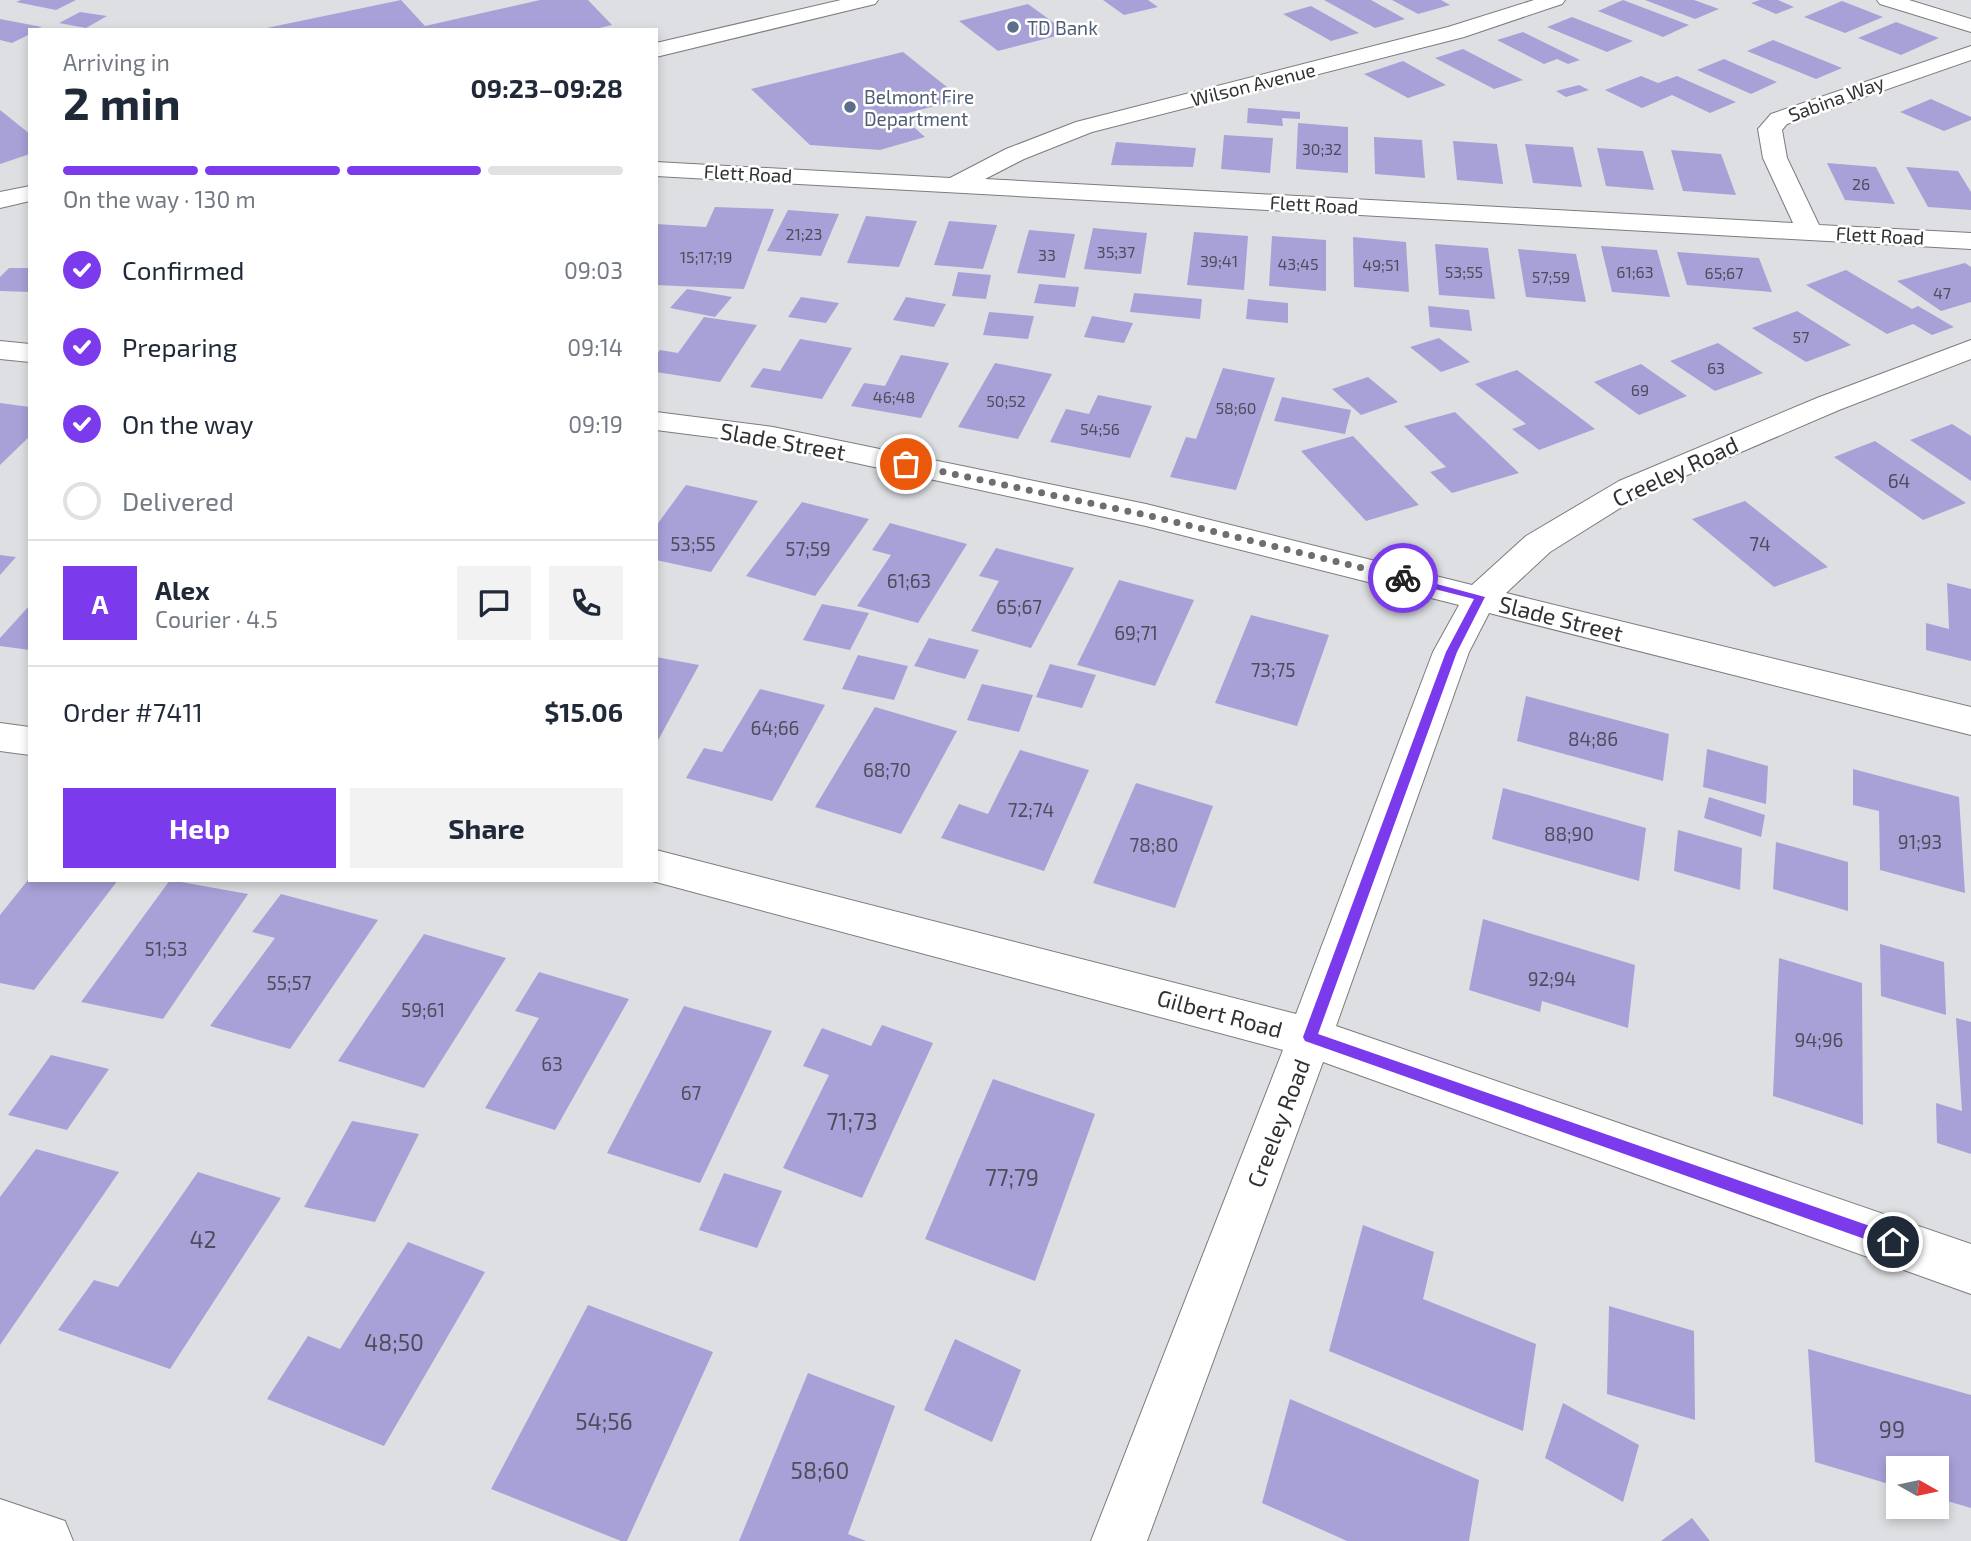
<!DOCTYPE html>
<html lang="en">
<head>
<meta charset="utf-8">
<style>
	body { margin:0; font-family:"Exo 2",sans-serif; background:#f2f2f3; color:#1f2937; height:100vh; display:flex; flex-direction:column; font-size:26px; white-space:nowrap }
	* { box-sizing:border-box; margin:0 }
	p { font-size:23px; color:#747a83 }
	.icon { flex:none; width:38px; height:38px; fill:none; stroke:currentColor; stroke-width:2; stroke-linecap:round; stroke-linejoin:round }
	.map { position:relative; flex:1; overflow:hidden }
	.details { position:absolute; left:28px; top:28px; width:630px; height:854px; display:flex; flex-direction:column; background:#fff; border-radius:0px; box-shadow:0 4px 10px #0003 }
	.details>* { flex:none }
	.needle { width:46px; rotate:99deg }
	.buttons { position:absolute; left:1886px; top:1456px; display:grid; gap:14px }
	.buttons a { display:grid; place-items:center; width:63px; height:63px; border-radius:0px; background:#fff; box-shadow:0 4px 10px #0003; font-size:35px }
	.pin { position:absolute; display:grid; place-items:center; width:60px; height:60px; color:#fff; margin:-30px; border:4px solid #fff; border-radius:50%; box-shadow:0 2px 7px #0007 }
	.courier { position:absolute; display:grid; place-items:center; width:70px; height:70px; margin:-35px; border:5px solid #7c3aed; border-radius:50%; background:#fff; color:#222; box-shadow:0 2px 9px #0007 }
	.summary em { font-style:normal; font-weight:700 }
	.summary div { display:flex; flex-direction:column-reverse }
	.summary { display:flex; align-items:center; justify-content:space-between; height:119px; padding:0 35px }
	h1 { font-size:46px; font-weight:700; line-height:52px }
	.bar { display:grid; grid-template-columns:repeat(4,1fr); gap:10px 7px; align-content:center; height:84px; padding:0 35px }
	.bar i { height:9px; border-radius:5px; background:#e0e1e3 }
	.bar .active { background:#7c3aed }
	.bar p { grid-column:span 4 }
	.line { display:flex; align-items:center; gap:18px; padding:0 35px; border-top:2px solid #e0e1e3 }
	.line div { flex:1 }
	.round { display:grid; place-items:center; flex:none; width:74px; height:74px; border-radius:0px; background:#f2f2f3 }
	ol { padding:0 35px; list-style:none }
	li { display:flex; align-items:center; gap:21px; height:77px }
	li p { margin-inline-start:auto }
	li .icon { padding:7px; border-radius:50%; background:#7c3aed; color:#fff; stroke-width:4 }
	li:last-child { color:#747a83 }
	li i { width:38px; height:38px; border:4px solid #e0e1e3; border-radius:50% }
	.button { display:flex; gap:14px; margin-top:auto; padding:14px 35px }
	.button a { flex:1; height:80px; border-radius:0px; background:#7c3aed; color:#fff; font-size:28px; font-weight:700; line-height:80px; text-align:center }
	.button a+a { background:#f2f2f3; color:#1f2937 }
	.map>svg:first-child { display:block }
</style>
</head>
<body>
<div class="map">
<svg width="1971" height="1541" viewBox="0 0 1971 1541">
	<rect width="100%" height="100%" fill="#dedfe2"/>
	<g fill="#a8a1d8">
		<polygon points="21,0 76,0 56,10 16,2"/>
		<polygon points="401,0 425,26 540,0 588,0 612,25 591,30 257,30"/>
		<polygon points="1103,0 1148,0 1158,7 1124,15"/>
		<polygon points="1324,0 1371,0 1405,19 1375,28"/>
		<polygon points="1392,0 1441,0 1450,5 1418,14"/>
		<polygon points="1623,0 1689,25 1663,37 1598,11"/>
		<polygon points="1645,0 1694,0 1719,9 1695,19"/>
		<polygon points="1760,0 1778,0 1794,7 1776,14 1751,3"/>
		<polygon points="1842,1 1883,17 1845,33 1804,17"/>
		<polygon points="1028,4 1068,33 998,51 959,21"/>
		<polygon points="1311,6 1359,33 1331,41 1283,14"/>
		<polygon points="80,12 107,16 86,28 59,23"/>
		<polygon points="1572,17 1633,41 1607,52 1547,27"/>
		<polygon points="0,19 42,27 30,30 30,34 12,43 0,40"/>
		<polygon points="1896,22 1939,38 1901,55 1858,38"/>
		<polygon points="1523,32 1580,60 1568,64 1557,59 1544,64 1497,40"/>
		<polygon points="1773,40 1842,68 1816,79 1747,51"/>
		<polygon points="1463,49 1523,80 1494,89 1435,58"/>
		<polygon points="903,52 962,99 900,115 925,137 880,150 810,145 751,89"/>
		<polygon points="1724,59 1777,82 1751,94 1697,70"/>
		<polygon points="1403,61 1446,85 1408,98 1364,74"/>
		<polygon points="1641,76 1658,83 1677,76 1736,102 1710,113 1672,95 1642,108 1605,90"/>
		<polygon points="1579,85 1589,90 1566,97 1556,91"/>
		<polygon points="1931,99 1971,117 1971,120 1944,131 1900,112"/>
		<polygon points="1248,108 1300,112 1300,119 1282,118 1283,126 1247,123"/>
		<polygon points="0,110 30,134 30,154 0,164"/>
		<polygon points="1298,123 1348,127 1348,173 1296,169"/>
		<polygon points="1224,135 1273,138 1270,173 1221,169"/>
		<polygon points="1374,137 1422,140 1425,178 1375,174"/>
		<polygon points="1453,141 1497,144 1503,184 1457,180"/>
		<polygon points="1116,142 1196,148 1193,167 1111,165"/>
		<polygon points="1525,144 1573,147 1582,187 1533,183"/>
		<polygon points="1597,148 1643,151 1654,190 1606,186"/>
		<polygon points="1671,150 1721,154 1736,195 1683,191"/>
		<polygon points="1827,163 1876,167 1895,204 1845,200"/>
		<polygon points="1906,167 1958,171 1971,192 1971,210 1928,207"/>
		<polygon points="715,207 774,209 744,289 656,285 656,224 706,227"/>
		<polygon points="788,210 839,214 821,256 767,251"/>
		<polygon points="866,216 917,221 899,267 847,263"/>
		<polygon points="949,221 997,225 983,269 934,265"/>
		<polygon points="1093,228 1147,233 1141,274 1084,269"/>
		<polygon points="1029,230 1075,234 1065,278 1017,273"/>
		<polygon points="1194,232 1248,236 1244,290 1187,285"/>
		<polygon points="1272,236 1326,240 1326,291 1269,286"/>
		<polygon points="1353,237 1406,242 1409,292 1354,287"/>
		<polygon points="1435,244 1488,248 1495,299 1439,295"/>
		<polygon points="1601,246 1657,250 1670,297 1612,292"/>
		<polygon points="1518,249 1576,254 1586,302 1526,297"/>
		<polygon points="1677,252 1759,258 1772,292 1687,285"/>
		<polygon points="1965,263 1971,267 1971,302 1941,311 1897,281"/>
		<polygon points="9,268 30,268 30,292 0,291 0,277"/>
		<polygon points="1846,270 1912,309 1918,306 1954,327 1932,335 1913,324 1887,334 1806,285"/>
		<polygon points="958,272 991,275 986,299 952,296"/>
		<polygon points="1039,284 1079,287 1075,307 1034,303"/>
		<polygon points="687,289 732,297 715,317 670,308"/>
		<polygon points="1134,293 1202,299 1200,319 1130,312"/>
		<polygon points="801,297 839,303 826,323 788,317"/>
		<polygon points="906,297 946,304 934,327 893,320"/>
		<polygon points="1248,299 1288,303 1288,323 1246,319"/>
		<polygon points="1428,306 1469,310 1472,331 1430,327"/>
		<polygon points="1797,311 1851,345 1806,362 1752,328"/>
		<polygon points="989,312 1034,316 1028,339 983,335"/>
		<polygon points="1092,316 1133,323 1124,343 1084,337"/>
		<polygon points="704,317 757,325 720,382 656,372 656,355 660,350 678,353"/>
		<polygon points="1439,338 1470,362 1441,372 1410,347"/>
		<polygon points="800,339 852,348 822,399 750,387 763,368 780,371"/>
		<polygon points="1718,343 1763,373 1715,391 1670,361"/>
		<polygon points="901,355 949,363 921,418 851,406 864,383 885,386"/>
		<polygon points="995,363 1052,374 1018,439 958,427"/>
		<polygon points="1641,364 1687,396 1639,415 1594,382"/>
		<polygon points="1223,368 1275,378 1236,490 1170,477 1186,437 1196,439"/>
		<polygon points="1517,370 1595,429 1539,450 1512,429 1526,424 1475,384"/>
		<polygon points="1368,377 1398,402 1361,415 1332,389"/>
		<polygon points="1098,395 1152,406 1130,458 1050,442 1066,409 1089,414"/>
		<polygon points="1282,397 1351,410 1345,434 1274,421"/>
		<polygon points="0,403 30,407 30,436 0,465"/>
		<polygon points="1455,412 1519,473 1452,493 1430,472 1446,467 1404,426"/>
		<polygon points="1952,424 1971,436 1971,481 1910,440"/>
		<polygon points="1353,436 1419,505 1366,521 1301,451"/>
		<polygon points="1875,441 1966,503 1923,520 1834,457"/>
		<polygon points="686,485 758,501 711,572 656,560 656,526"/>
		<polygon points="1745,501 1828,567 1774,587 1692,519"/>
		<polygon points="802,502 869,519 815,596 746,576"/>
		<polygon points="890,523 967,544 918,623 857,606 891,555 872,550"/>
		<polygon points="996,548 1074,568 1031,648 971,631 999,581 979,576"/>
		<polygon points="0,555 16,557 0,575"/>
		<polygon points="1119,580 1194,600 1155,686 1077,665"/>
		<polygon points="1947,583 1971,589 1971,661 1926,650 1926,623 1949,629"/>
		<polygon points="822,604 869,613 850,650 803,640"/>
		<polygon points="30,605 30,650 0,646 0,638"/>
		<polygon points="1251,615 1329,635 1297,726 1215,703"/>
		<polygon points="929,638 979,650 965,679 914,666"/>
		<polygon points="858,655 908,666 894,700 842,689"/>
		<polygon points="656,657 699,665 656,744"/>
		<polygon points="1050,664 1096,675 1082,708 1036,697"/>
		<polygon points="982,684 1033,695 1019,732 967,720"/>
		<polygon points="760,689 825,705 772,801 686,778 704,748 722,752"/>
		<polygon points="1526,696 1669,734 1663,781 1517,741"/>
		<polygon points="875,707 957,731 901,834 815,807"/>
		<polygon points="1707,749 1768,766 1766,804 1703,787"/>
		<polygon points="1020,750 1089,770 1044,871 941,838 959,804 988,814"/>
		<polygon points="1853,769 1959,797 1965,893 1880,870 1879,811 1853,805"/>
		<polygon points="1136,783 1213,806 1175,908 1093,883"/>
		<polygon points="1503,788 1646,828 1639,881 1492,839"/>
		<polygon points="1709,797 1765,815 1761,837 1704,818"/>
		<polygon points="1678,830 1742,848 1740,890 1674,871"/>
		<polygon points="1776,842 1848,862 1848,911 1773,889"/>
		<polygon points="28,880 118,880 34,990 0,983 0,915"/>
		<polygon points="170,880 248,894 163,1019 81,1002"/>
		<polygon points="281,894 378,920 290,1049 210,1026 275,938 252,932"/>
		<polygon points="1483,919 1635,965 1628,1028 1542,1001 1540,1012 1469,990"/>
		<polygon points="424,934 506,958 424,1088 338,1061"/>
		<polygon points="1880,944 1944,962 1946,1015 1881,996"/>
		<polygon points="1779,958 1862,983 1863,1125 1773,1096"/>
		<polygon points="539,972 629,999 555,1130 485,1108 539,1018 515,1011"/>
		<polygon points="684,1006 772,1031 700,1183 607,1153"/>
		<polygon points="1956,1018 1971,1022 1971,1154 1937,1143 1936,1103 1962,1111"/>
		<polygon points="882,1025 933,1043 862,1198 783,1168 829,1075 803,1066 822,1028 871,1046"/>
		<polygon points="51,1055 109,1069 67,1130 8,1115"/>
		<polygon points="993,1079 1095,1114 1035,1281 925,1239"/>
		<polygon points="352,1121 419,1134 375,1222 304,1207"/>
		<polygon points="36,1149 119,1172 0,1345 0,1197"/>
		<polygon points="198,1172 281,1198 170,1369 58,1330 94,1280 118,1287"/>
		<polygon points="724,1173 782,1191 757,1248 699,1230"/>
		<polygon points="1363,1225 1434,1252 1423,1299 1536,1344 1523,1431 1329,1351"/>
		<polygon points="408,1242 485,1272 384,1446 267,1399 308,1336 340,1349"/>
		<polygon points="588,1305 713,1352 627,1541 621,1541 491,1489"/>
		<polygon points="1609,1306 1694,1331 1695,1420 1607,1394"/>
		<polygon points="955,1339 1021,1370 992,1442 924,1410"/>
		<polygon points="1808,1349 1971,1395 1971,1508 1937,1498 1937,1468 1899,1468 1899,1487 1815,1462"/>
		<polygon points="808,1373 895,1406 848,1534 866,1541 739,1541"/>
		<polygon points="1290,1399 1479,1480 1469,1541 1347,1541 1262,1503"/>
		<polygon points="1563,1403 1639,1445 1623,1502 1545,1458"/>
		<polygon points="1692,1518 1710,1541 1661,1541"/>
	</g>
	<g fill="none" stroke-linecap="round" stroke-linejoin="round">
		<g stroke="#7c7c7f" stroke-width="2">
			<g id="street">
				<polygon points="1534,0 1565,0 1562,4 1464,37 1092,132 1024,159 985,179 1793,223 1763,158 1758,129 1771,114 1971,46 1971,60 1787,124 1782,130 1787,158 1819,225 1971,233 1971,249 656,176 656,162 950,178 1006,149 1076,122 1448,27"/>
				<polygon points="1877,0 1909,0 1971,19 1971,32 1880,4"/>
				<polygon points="1971,340 1971,359 1839,410 1641,495 1550,552 1506,593 1971,707 1971,735 1489,613 1469,652 1336,1026 1971,1244 1971,1294 1323,1062 1147,1541 1091,1541 1283,1050 656,882 649,880 656,880 656,850 1296,1014 1433,652 1459,605 1146,526 773,445 656,430 656,412 773,427 1146,504 1472,585 1526,536 1619,481 1817,398"/>
				<polygon points="0,341 30,344 30,362 0,359"/>
				<polygon points="0,723 30,727 30,755 0,751"/>
				<polygon points="0,1499 65,1521 73,1541 0,1541"/>
			</g>
		</g>
		<g stroke="#7c7c7f" stroke-width="2">
			<g id="primary">
				<polygon points="841,0 878,0 875,4 656,57 656,43"/>
				<polygon points="30,186 30,201 0,208 0,192"/>
			</g>
		</g>
		<use href="#street" fill="#fff" fill-rule="evenodd"/>
		<use href="#primary" fill="#fff" fill-rule="evenodd"/>
	</g>
	<polygon fill="#7c3aed" points="1403,575 1485,597 1457,652 1318,1034 1893,1234 1898,1237 1900,1242 1898,1247 1893,1249 1305,1041 1303,1037 1446,652 1474,599 1399,580 1398,578"/>
	<g fill="none" stroke-linecap="round" stroke-linejoin="round">
		<polyline stroke="#6d6e70" stroke-width="7" stroke-dasharray="0 12.6" points="906,464 1146,515 1403,578"/>
	</g>
	<g fill="#5c6f8a" stroke="#fff" stroke-width="2.5">
		<circle cx="1013" cy="27" r="7"/>
		<circle cx="850" cy="107" r="7"/>
	</g>
	<g text-anchor="middle" dominant-baseline="central" stroke-width="5" stroke-linejoin="round" paint-order="stroke">
		<g font-size="16" fill="#4e4d5c">
			<text x="1322" y="148">30;32</text>
			<text x="1861" y="183">26</text>
			<text x="804" y="233">21;23</text>
			<text x="1116" y="251">35;37</text>
			<text x="1047" y="254">33</text>
			<text x="706" y="256">15;17;19</text>
			<text x="1219" y="260">39;41</text>
			<text x="1298" y="263">43;45</text>
			<text x="1381" y="264">49;51</text>
			<text x="1464" y="271">53;55</text>
			<text x="1635" y="271">61;63</text>
			<text x="1724" y="272">65;67</text>
			<text x="1551" y="276">57;59</text>
			<text x="1942" y="292">47</text>
			<text x="1801" y="336">57</text>
			<text x="1716" y="367">63</text>
			<text x="1640" y="389">69</text>
			<text x="894" y="396">46;48</text>
			<text x="1006" y="400">50;52</text>
			<text x="1236" y="407">58;60</text>
			<text x="1100" y="428">54;56</text>
		</g>
		<g font-size="19" fill="#4e5e75" stroke="#fff" text-anchor="start">
			<text x="1027" y="27">TD Bank</text>
			<text x="864" y="96">Belmont Fire<tspan x="864" dy="22">Department</tspan></text>
		</g>
		<g font-size="19" fill="#303132" stroke="#fff">
			<text transform="translate(1253 84) rotate(-14)">Wilson Avenue</text>
			<text transform="translate(1836 98) rotate(-20)">Sabina Way</text>
			<text transform="translate(748 173) rotate(3)">Flett Road</text>
			<text transform="translate(1314 204) rotate(3)">Flett Road</text>
			<text transform="translate(1880 235) rotate(3)">Flett Road</text>
		</g>
		<g font-size="19" fill="#4e4d5c">
			<text x="1899" y="480">64</text>
			<text x="693" y="543">53;55</text>
			<text x="1760" y="543">74</text>
			<text x="808" y="548">57;59</text>
			<text x="909" y="580">61;63</text>
			<text x="1019" y="606">65;67</text>
			<text x="1136" y="632">69;71</text>
			<text x="1273" y="669">73;75</text>
			<text x="775" y="727">64;66</text>
			<text x="1593" y="738">84;86</text>
			<text x="887" y="769">68;70</text>
			<text x="1031" y="809">72;74</text>
			<text x="1569" y="833">88;90</text>
			<text x="1920" y="841">91;93</text>
			<text x="1154" y="844">78;80</text>
			<text x="166" y="948">51;53</text>
			<text x="1552" y="978">92;94</text>
			<text x="289" y="982">55;57</text>
			<text x="423" y="1009">59;61</text>
			<text x="1819" y="1039">94;96</text>
			<text x="552" y="1063">63</text>
			<text x="691" y="1092">67</text>
		</g>
		<g font-size="23" fill="#303132" stroke="#fff">
			<text transform="translate(783 441) rotate(10)">Slade Street</text>
			<text transform="translate(1675 471) rotate(-25)">Creeley Road</text>
			<text transform="translate(1561 618) rotate(14)">Slade Street</text>
			<text transform="translate(1220 1013) rotate(15)">Gilbert Road</text>
			<text transform="translate(1278 1123) rotate(-69)">Creeley Road</text>
		</g>
		<g font-size="23" fill="#4e4d5c">
			<text x="852" y="1121">71;73</text>
			<text x="1012" y="1177">77;79</text>
			<text x="203" y="1239">42</text>
			<text x="394" y="1342">48;50</text>
			<text x="604" y="1421">54;56</text>
			<text x="1892" y="1429">99</text>
			<text x="820" y="1470">58;60</text>
		</g>
	</g>
</svg>
<div class="buttons">
<a><svg class="needle" viewBox="-14 -14 28 28"><path d="M0-13l5 13h-10z" fill="#e53935"/><path d="M0 13l5-13h-10z" fill="#747a83"/></svg></a>
</div>
<div class="pin" style="left:906px;top:464px;background:#ea580c"><svg class="icon" aria-label="bag" viewBox="0 0 24 24"><path d="M5 8h14l-1 12H6zM9 8a3 3 0 0 1 6 0"/></svg></div>
<div class="pin" style="left:1893px;top:1242px;background:#1f2937"><svg class="icon" aria-label="home" viewBox="0 0 24 24"><path d="M3 11l9-7 9 7M6 9v11h12V9"/></svg></div>
<div class="courier" style="left:1403px;top:578px"><svg class="icon" aria-label="bike" viewBox="0 0 24 24"><circle cx="6" cy="16" r="4"/><circle cx="18" cy="16" r="4"/><path d="M6 16l4-8h5l3 8M10 8l3 8H6M13 5h3"/></svg></div>
<section class="details">
<div class="summary"><div><h1>2 min</h1><p>Arriving in</p></div><em>09:23–09:28</em></div>
<div class="bar"><i class="active"></i><i class="active"></i><i class="active"></i><i></i><p>On the way · 130 m</p></div>
<ol>
<li><svg class="icon" aria-label="check" viewBox="0 0 24 24"><path d="M5 12l5 5 9-10"/></svg>Confirmed<p>09:03</p></li>
<li><svg class="icon" aria-label="check" viewBox="0 0 24 24"><path d="M5 12l5 5 9-10"/></svg>Preparing<p>09:14</p></li>
<li><svg class="icon" aria-label="check" viewBox="0 0 24 24"><path d="M5 12l5 5 9-10"/></svg>On the way<p>09:19</p></li>
<li><i></i>Delivered</li>
</ol>
<div class="line" style="height:126px"><b class="round" style="background:#7c3aed;color:#fff">A</b><div><b>Alex</b><p>Courier · 4.5</p></div><a class="round"><svg class="icon" aria-label="chat" viewBox="0 0 24 24"><path d="M4 5h16v11H9l-5 4z"/></svg></a><a class="round"><svg class="icon" aria-label="phone" viewBox="0 0 24 24"><path d="M5 4h4l2 5-3 2q2 4 5 5l2-3 5 2v4C11 20 4 13 5 4z"/></svg></a></div>
<div class="line" style="height:91px"><div>Order #7411</div><b>$15.06</b></div>
<div class="button"><a>Help</a><a>Share</a></div>
</section>
</div>
</body>
</html>
